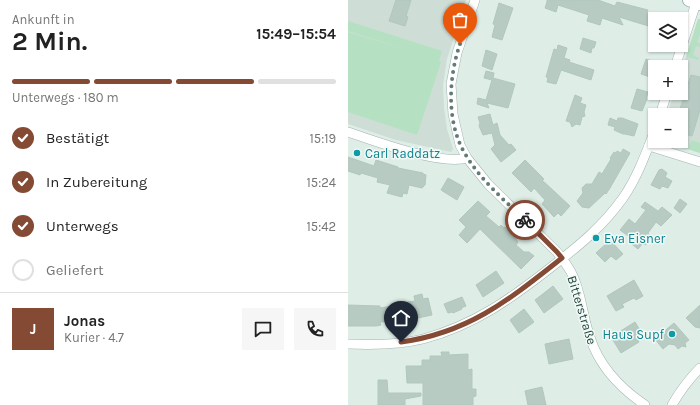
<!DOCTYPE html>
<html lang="de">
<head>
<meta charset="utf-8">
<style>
	body { margin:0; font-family:Karla,sans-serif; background:#f6f6f6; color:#222; height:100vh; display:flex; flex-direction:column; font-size:15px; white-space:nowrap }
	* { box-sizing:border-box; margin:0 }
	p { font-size:13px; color:#767676 }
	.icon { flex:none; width:22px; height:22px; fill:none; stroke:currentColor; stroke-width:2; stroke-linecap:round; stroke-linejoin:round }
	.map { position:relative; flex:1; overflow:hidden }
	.panel { display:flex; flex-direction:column; background:#fff; width:348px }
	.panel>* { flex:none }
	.buttons { position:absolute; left:300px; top:12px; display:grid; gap:8px }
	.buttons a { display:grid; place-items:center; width:40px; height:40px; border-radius:0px; background:#fff; box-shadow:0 1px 3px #0004; font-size:20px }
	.pin { position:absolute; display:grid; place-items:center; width:34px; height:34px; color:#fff; margin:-41px -17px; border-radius:50% 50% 50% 0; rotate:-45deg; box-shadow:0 0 4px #0007 }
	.pin .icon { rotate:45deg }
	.courier { position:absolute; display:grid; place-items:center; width:40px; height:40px; margin:-20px; border:3px solid #854a34; border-radius:50%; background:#fff; color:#222; box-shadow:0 1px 5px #0007 }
	.head em { font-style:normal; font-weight:700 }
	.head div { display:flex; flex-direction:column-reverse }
	.head { display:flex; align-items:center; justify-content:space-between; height:68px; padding:0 12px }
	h1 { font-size:26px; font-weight:700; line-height:30px }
	.bar { display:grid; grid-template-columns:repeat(4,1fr); gap:6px 4px; align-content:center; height:48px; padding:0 12px }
	.bar i { height:5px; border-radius:3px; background:#e0e0e0 }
	.bar .selected { background:#854a34 }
	.bar p { grid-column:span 4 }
	.line { display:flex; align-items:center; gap:10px; padding:0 12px; border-top:1px solid #e0e0e0 }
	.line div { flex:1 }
	.round { display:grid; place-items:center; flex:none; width:42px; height:42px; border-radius:0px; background:#f6f6f6 }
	ol { padding:0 12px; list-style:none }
	li { display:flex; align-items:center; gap:12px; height:44px }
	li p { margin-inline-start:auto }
	li .icon { padding:4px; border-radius:50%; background:#854a34; color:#fff; stroke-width:4 }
	li:last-child { color:#767676 }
	li i { width:22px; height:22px; border:2px solid #e0e0e0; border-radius:50% }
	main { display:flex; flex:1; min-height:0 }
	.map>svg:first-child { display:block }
</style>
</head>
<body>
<main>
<section class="panel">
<div class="head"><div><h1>2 Min.</h1><p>Ankunft in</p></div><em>15:49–15:54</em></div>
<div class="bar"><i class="selected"></i><i class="selected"></i><i class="selected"></i><i></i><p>Unterwegs · 180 m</p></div>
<ol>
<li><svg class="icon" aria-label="check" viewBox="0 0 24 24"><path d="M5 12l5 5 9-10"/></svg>Bestätigt<p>15:19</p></li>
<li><svg class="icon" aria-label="check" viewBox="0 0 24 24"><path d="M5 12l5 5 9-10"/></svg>In Zubereitung<p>15:24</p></li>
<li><svg class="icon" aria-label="check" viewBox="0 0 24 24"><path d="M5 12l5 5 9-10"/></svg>Unterwegs<p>15:42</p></li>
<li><i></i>Geliefert</li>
</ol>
<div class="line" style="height:72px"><b class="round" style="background:#854a34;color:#fff">J</b><div><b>Jonas</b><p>Kurier · 4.7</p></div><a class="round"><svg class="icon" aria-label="chat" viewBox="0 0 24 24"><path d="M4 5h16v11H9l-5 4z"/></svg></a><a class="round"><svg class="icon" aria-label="phone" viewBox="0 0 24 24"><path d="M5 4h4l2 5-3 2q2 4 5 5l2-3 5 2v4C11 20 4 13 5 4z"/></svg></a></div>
</section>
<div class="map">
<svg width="352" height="405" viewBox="0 0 352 405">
	<rect width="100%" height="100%" fill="#dfede7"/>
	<g fill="#ceddd6">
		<polygon points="0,0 118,0 99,59 95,85 96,108 99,129 105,149 103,152 48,140 0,124"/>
		<polygon points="350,19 352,19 352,153 314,141 333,141 333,115 319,115 326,93 333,93 333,72"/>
	</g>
	<g fill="#b5e1c2">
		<polygon points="350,19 352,19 352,34 349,42 352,43 352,47 348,46 345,55 351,58 350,60 344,58 338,58"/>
		<polygon points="0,21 94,51 91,61 93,62 69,135 0,112 0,32 62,51 0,31"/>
		<polygon points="344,140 352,143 352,153 340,149"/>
	</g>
	<g fill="#b7cbc3" stroke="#b1c7be">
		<polygon points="48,0 63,0 58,16 60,17 57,26 41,21"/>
		<polygon points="199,0 250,0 267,6 269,2 300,10 299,12 307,15 307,28 271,17 275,25 254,18 252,25 239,21 241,15 210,5 208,12 197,8 199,2"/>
		<polygon points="151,3 165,8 154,40 144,37 147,25 145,24"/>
		<polygon points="235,38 248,42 246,48 244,48 243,53 232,49"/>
		<polygon points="210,45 219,48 216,58 222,60 221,62 246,70 243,80 213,70 208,84 199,82 200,78 198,77 206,49 209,50"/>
		<polygon points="138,50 149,54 144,70 134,66"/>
		<polygon points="298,59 310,63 309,67 307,67 305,78 293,74"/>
		<polygon points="138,71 146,73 145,78 167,84 160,108 139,103 141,108 129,104 130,98 138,100 144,80 136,78"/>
		<polygon points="343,75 352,77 352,110 344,136 333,133 333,115 330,115"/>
		<polygon points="289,89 300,92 298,99 299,99 294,111 283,108"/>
		<polygon points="227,95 234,98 232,103 238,105 236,112 237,116 234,117 232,125 228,124 224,127 222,122 218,121"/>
		<polygon points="142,114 145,125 149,123 152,135 161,145 163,144 168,150 153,162 143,149 147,145 144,133 135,135 131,126 132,123 130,117"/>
		<polygon points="262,118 269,121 270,118 274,118 290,124 286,136 277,134 275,134 266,130 267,127 260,125"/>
		<polygon points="275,149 282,153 262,188 258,194 257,193 241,208 234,207 229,201 235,193 234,188 238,184 244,184 251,172 254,174 263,159 262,158 266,152 268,153 269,151 273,153"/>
		<polygon points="0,157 26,166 28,160 50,167 50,168 75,173 75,174 78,175 77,185 74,188 61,185 59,194 55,193 54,197 39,193 42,185 29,182 30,178 13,173 12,175 0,171"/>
		<polygon points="177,160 196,179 194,180 222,206 213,216 210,213 206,217 194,204 197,200 186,188 183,192 164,173"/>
		<polygon points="314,169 319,173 317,177 324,181 320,188 314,186 312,189 303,185 311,170"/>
		<polygon points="100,178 116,187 109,200 93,190"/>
		<polygon points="332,199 339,204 332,213 326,208"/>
		<polygon points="130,201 142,212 138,216 151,227 153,225 156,228 157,227 168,237 167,238 170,242 168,245 176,252 181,252 186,256 173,269 132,229 119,243 111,235 118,227 111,220"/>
		<polygon points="297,202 310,211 314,207 324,215 313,226 308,222 300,233 301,234 299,237 302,239 298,245 295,243 290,249 280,241 283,238 272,230 281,219 287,224 298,210 293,207"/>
		<polygon points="262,240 275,254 268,260 263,256 257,262 248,253"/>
		<polygon points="148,271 156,283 135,297 128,285"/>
		<polygon points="286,280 295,296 288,300 286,298 274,304 276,307 268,311 259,296"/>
		<polygon points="205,286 215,299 196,313 187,300"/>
		<polygon points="74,294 75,299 80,298 84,315 60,320 61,323 46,325 46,321 32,322 33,325 28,326 0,326 0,305 32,306 32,308 51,305 51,303 67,301 66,296"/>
		<polygon points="114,297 118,306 113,308 114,309 105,313 104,312 100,313 96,304"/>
		<polygon points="352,305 352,328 347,327 338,318"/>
		<polygon points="176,309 186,322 171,333 162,320"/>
		<polygon points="287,322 293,332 287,336 291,342 273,353 263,337"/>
		<polygon points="326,323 341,340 337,343 338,347 334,346 330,349 327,345 321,344 315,349 307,339"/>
		<polygon points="221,339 225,359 201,364 197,344"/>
		<polygon points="93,352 101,352 101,355 120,354 120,370 124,369 124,389 128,389 128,396 125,397 125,405 75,405 75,383 59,383 58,366 74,366 74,360 82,360 82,356 94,356"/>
		<polygon points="30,380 39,380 40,393 73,393 73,396 57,399 57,405 30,405"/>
		<polygon points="194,387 198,405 180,405 177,391"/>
	</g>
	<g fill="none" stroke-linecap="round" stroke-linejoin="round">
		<g stroke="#a1b5af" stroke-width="10">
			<g id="street">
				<path d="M127 0 109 53 103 84 105 114 112 145 119 158 140 184 209 252C214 258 219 265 223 272 234 292 234 316 242 337 251 366 272 388 297 405"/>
				<polyline points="327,67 349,0"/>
				<polyline points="312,115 319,93"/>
				<path d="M0 132C26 141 94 166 119 158"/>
				<polyline points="301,146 352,162"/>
				<path d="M0 344C24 345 51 345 75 339 127 325 164 298 206 265 233 244 254 227 275 198 289 178 298 153 307 130"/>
				<path d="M324 405C332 391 341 379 352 368"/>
			</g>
		</g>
		<g stroke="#9cbab0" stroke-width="14">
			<polyline id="secondary" points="341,0 352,4"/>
		</g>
		<use href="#street" stroke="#fff" stroke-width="9"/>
		<use href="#secondary" stroke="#fff" stroke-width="12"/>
	</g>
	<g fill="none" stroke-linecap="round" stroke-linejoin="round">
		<path stroke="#627c75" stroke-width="4" stroke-dasharray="0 7.2" d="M112 44C100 79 98 125 119 157 134 181 156 200 177 220"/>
		<path stroke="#854a34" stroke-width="5" d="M53 342C121 333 162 299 214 258L209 252 177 220"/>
	</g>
	<g fill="#0f9aa8" stroke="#f0f9f5" stroke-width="1.5">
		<circle cx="9" cy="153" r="4"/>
		<circle cx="248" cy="238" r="4"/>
		<circle cx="324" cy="334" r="4"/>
	</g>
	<g text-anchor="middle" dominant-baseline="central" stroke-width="3" stroke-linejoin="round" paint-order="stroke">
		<g font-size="13" fill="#0d838f" stroke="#f0f9f5" text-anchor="start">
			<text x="17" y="153">Carl Raddatz</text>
			<text x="256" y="238">Eva Eisner</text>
			<text x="316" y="334" text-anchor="end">Haus Supf</text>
		</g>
		<g font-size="13" fill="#1e3f37" stroke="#f0f9f5">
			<text transform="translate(234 310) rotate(73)">Bitterstraße</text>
		</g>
	</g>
</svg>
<div class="buttons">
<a><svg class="icon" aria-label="layers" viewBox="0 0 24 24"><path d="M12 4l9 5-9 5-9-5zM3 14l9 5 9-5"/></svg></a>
<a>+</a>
<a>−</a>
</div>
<div class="pin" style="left:112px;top:44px;background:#ea580c"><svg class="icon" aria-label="bag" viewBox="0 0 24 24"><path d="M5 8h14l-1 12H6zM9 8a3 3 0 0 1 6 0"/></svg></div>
<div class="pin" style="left:53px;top:342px;background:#1f2937"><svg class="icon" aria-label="home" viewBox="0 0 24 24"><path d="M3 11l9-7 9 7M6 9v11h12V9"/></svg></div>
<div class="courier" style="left:177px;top:220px"><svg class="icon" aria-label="bike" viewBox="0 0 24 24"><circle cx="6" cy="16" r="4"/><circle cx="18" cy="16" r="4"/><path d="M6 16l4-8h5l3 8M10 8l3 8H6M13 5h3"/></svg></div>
</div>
</main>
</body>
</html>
